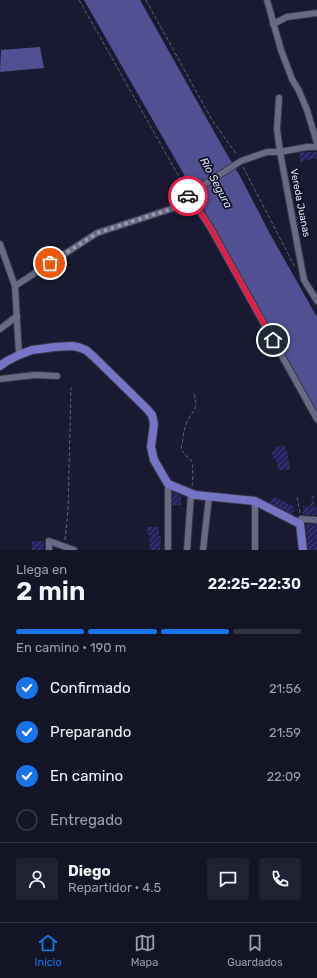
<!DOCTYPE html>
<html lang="es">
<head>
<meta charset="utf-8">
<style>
	body { margin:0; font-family:Rubik,sans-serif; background:#202132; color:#f1f3f6; height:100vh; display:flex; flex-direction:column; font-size:15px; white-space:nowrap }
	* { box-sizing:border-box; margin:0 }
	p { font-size:13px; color:#9d9ea7 }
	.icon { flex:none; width:22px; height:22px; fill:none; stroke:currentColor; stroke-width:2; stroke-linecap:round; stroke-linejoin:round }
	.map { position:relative; height:550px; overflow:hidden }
	.sheet { display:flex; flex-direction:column; background:#131425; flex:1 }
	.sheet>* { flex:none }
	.pin { position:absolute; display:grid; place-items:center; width:34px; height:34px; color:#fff; margin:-17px; border:2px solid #fff; border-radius:50%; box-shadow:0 1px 4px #0007 }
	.courier { position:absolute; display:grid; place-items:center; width:40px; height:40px; margin:-20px; border:3px solid #e11d48; border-radius:50%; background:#fff; color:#222; box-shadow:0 1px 5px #0007 }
	.headline em { font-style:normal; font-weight:600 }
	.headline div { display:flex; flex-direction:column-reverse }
	.headline { display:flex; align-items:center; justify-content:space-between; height:68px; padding:0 16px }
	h1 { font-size:26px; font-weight:600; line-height:30px }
	.bar { display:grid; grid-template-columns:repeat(4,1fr); gap:6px 4px; align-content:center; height:48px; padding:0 16px }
	.bar i { height:5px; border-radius:3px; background:#323342 }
	.bar .active { background:#1a73e8 }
	.bar p { grid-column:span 4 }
	.line { display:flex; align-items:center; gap:10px; padding:0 16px; border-top:1px solid #323342 }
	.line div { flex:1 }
	.round { display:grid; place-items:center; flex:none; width:42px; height:42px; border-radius:4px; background:#202132 }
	ol { padding:0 16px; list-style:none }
	li { display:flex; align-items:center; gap:12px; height:44px }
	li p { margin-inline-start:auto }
	li .icon { padding:4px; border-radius:50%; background:#1a73e8; color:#fff; stroke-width:4 }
	li:last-child { color:#9d9ea7 }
	li i { width:22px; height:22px; border:2px solid #323342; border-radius:50% }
	.tab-bar { display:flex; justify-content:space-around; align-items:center; height:56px; border-top:1px solid #323342; background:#131425; font-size:11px; color:#9d9ea7 }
	.tab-bar a { display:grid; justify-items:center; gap:2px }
	.tab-bar .active { color:#1a73e8 }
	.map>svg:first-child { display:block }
</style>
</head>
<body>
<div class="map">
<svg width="317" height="550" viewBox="0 0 317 550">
	<defs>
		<pattern id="building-hatch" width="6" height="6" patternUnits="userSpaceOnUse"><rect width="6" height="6" fill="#26205d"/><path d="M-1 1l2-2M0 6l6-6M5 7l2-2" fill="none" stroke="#454075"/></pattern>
	</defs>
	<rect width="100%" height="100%" fill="#191a31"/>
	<g fill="#505092">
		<polygon points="84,0 140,0 225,151 240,176 270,234 317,317 317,413 198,199"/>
		<polygon points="40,47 44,68 0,72 1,50"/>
	</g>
	<g fill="url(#building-hatch)">
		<polygon points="307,152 317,152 317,158 300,162 299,153"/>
		<polygon points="285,445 286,450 287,450 290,469 278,470 276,459 274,460 271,452 275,451 274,448"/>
		<polygon points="172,492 181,495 181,505 172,505"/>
		<polygon points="313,495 314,495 314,507 317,507 317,515 303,515 303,506 310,507"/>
		<polygon points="274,497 295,507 292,514 270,503"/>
		<polygon points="306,524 317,524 317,550 308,550"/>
		<polygon points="147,527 159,527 159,536 161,536 160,550 149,550 150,535 147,535"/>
		<rect x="32" y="541" width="12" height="9"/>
	</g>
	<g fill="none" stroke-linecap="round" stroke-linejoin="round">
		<g stroke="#363548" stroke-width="8">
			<g id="minor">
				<polyline points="267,0 281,50 292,79 299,91 307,110 317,143"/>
				<polyline points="273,24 287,17 317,13"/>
				<polyline points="279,98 277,129 280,152 304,280 317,301"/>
				<polyline points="189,195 210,227 317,419"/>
				<polyline points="0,244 15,286 19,355"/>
				<polyline points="15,286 97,233 180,206 191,193 241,161 267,152 280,152 307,147 317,147"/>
				<polyline points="0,329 17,316"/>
				<polyline points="0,379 35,375 57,376"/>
				<polyline points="255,501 255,550"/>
				<polyline points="300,524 301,519 317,520"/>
				<polyline points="49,550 49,541 74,550"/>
				<polyline points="168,550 168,484"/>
				<polyline points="187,550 191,494"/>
				<polyline points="203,550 209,497"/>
			</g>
		</g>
		<g stroke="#363548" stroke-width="10">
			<polyline id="major" points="0,366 7,361 19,355 32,350 55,347 72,346 78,347 86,350 95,358 147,409 152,415 154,424 151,447 154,460 168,484 195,495 255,501 300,524 303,550"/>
		</g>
		<g stroke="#5d5f73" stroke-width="1" stroke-dasharray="4 2" stroke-linecap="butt">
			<polyline points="79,0 186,189"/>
			<polyline points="146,0 212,120 237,155"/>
			<polyline points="243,167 295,267"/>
			<path d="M192 486 193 475 192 461 186 456 181 449C183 441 183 432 186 424 191 411 200 410 194 394"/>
			<polyline points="297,497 300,513"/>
			<polyline points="65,540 68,511 71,387"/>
		</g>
		<use href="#minor" stroke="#676985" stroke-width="6"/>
		<use href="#major" stroke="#7574c5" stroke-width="8"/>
	</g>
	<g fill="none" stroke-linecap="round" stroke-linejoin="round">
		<polyline stroke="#9a9cae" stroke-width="4" stroke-dasharray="0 7.2" points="50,263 97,233 180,206 188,196"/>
		<polyline stroke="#e11d48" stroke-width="5" points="188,196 189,195 210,227 273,340"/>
	</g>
	<g text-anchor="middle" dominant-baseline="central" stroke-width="3.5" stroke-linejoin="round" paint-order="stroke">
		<g font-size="10" fill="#e0e2f2" stroke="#111027">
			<text transform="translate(300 203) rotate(79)">Vereda Juanas</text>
		</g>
		<g font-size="11" font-style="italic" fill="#dbddf1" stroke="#111027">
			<text transform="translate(216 183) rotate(62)">Río Segura</text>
		</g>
	</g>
</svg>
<div class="pin" style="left:50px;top:263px;background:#ea580c"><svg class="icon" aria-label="bag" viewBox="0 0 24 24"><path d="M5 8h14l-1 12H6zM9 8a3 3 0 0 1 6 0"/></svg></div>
<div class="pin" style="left:273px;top:340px;background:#1f2937"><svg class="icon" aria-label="home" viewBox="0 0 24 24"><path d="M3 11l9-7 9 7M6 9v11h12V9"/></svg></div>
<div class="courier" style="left:188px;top:196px"><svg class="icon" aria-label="car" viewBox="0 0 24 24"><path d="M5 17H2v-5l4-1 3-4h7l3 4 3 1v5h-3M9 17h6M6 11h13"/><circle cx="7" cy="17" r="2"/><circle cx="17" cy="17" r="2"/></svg></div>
</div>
<section class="sheet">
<div class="headline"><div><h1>2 min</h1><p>Llega en</p></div><em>22:25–22:30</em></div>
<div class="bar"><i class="active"></i><i class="active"></i><i class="active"></i><i></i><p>En camino · 190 m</p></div>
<ol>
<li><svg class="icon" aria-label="check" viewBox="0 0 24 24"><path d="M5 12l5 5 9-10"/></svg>Confirmado<p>21:56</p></li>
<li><svg class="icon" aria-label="check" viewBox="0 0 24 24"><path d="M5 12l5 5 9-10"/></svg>Preparando<p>21:59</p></li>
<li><svg class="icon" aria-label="check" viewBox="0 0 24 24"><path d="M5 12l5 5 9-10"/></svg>En camino<p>22:09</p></li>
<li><i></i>Entregado</li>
</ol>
<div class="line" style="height:72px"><a class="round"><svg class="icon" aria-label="person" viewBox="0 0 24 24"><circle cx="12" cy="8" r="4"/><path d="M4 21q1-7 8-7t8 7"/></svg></a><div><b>Diego</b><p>Repartidor · 4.5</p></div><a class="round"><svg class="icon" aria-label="chat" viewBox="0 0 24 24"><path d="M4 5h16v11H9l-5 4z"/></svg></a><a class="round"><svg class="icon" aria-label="phone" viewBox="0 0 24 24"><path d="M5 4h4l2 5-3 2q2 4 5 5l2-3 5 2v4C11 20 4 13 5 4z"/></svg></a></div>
</section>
<nav class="tab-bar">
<a class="active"><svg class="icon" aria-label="home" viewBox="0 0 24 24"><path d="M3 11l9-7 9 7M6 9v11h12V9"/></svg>Inicio</a>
<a><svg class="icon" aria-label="map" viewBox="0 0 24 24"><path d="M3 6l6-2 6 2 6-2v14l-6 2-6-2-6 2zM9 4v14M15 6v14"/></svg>Mapa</a>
<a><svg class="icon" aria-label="saved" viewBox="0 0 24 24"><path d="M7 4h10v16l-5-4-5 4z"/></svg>Guardados</a>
</nav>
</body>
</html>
